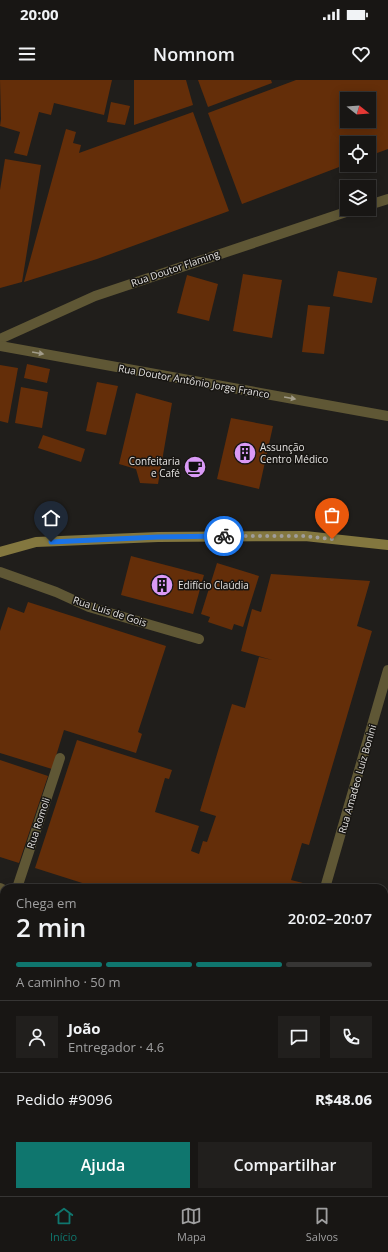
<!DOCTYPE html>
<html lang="pt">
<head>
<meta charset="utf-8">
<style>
	body { margin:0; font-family:"Open Sans",sans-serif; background:#211f1d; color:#f1f3f6; height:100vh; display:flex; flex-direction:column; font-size:15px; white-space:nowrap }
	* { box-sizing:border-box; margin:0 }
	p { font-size:13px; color:#9f9fa0 }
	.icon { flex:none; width:22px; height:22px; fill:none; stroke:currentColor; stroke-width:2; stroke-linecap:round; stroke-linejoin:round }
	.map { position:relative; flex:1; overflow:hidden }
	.drawer { position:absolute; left:0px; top:804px; width:388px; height:312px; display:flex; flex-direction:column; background:#181614; border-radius:12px 12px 0 0; box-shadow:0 2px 10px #0003,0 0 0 1px #363534 }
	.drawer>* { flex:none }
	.needle { width:26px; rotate:107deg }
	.fabs { position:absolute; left:340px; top:12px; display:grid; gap:8px }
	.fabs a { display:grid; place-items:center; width:36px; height:36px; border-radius:0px; background:#181614; box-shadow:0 2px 10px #0003,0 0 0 1px #363534; font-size:20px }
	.pin { position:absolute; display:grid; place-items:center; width:34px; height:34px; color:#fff; margin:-41px -17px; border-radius:50% 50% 50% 0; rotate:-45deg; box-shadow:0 0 4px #0007 }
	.pin .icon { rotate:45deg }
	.courier { position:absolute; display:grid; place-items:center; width:40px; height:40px; margin:-20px; border:3px solid #1a73e8; border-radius:50%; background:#fff; color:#222; box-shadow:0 1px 5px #0007 }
	.headline em { font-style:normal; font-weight:600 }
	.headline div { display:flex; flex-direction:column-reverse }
	.headline { display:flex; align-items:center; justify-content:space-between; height:68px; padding:0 16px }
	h1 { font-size:26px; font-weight:600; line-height:30px }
	.bar { display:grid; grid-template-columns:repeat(4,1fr); gap:6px 4px; align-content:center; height:48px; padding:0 16px }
	.bar i { height:5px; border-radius:3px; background:#363534 }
	.bar .on { background:#0f766e }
	.bar p { grid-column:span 4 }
	.line { display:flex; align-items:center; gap:10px; padding:0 16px; border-top:1px solid #363534 }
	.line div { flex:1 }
	.round { display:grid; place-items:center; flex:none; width:42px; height:42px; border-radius:0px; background:#211f1d }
	.cta { display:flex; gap:8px; margin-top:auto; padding:8px 16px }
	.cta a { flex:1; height:46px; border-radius:0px; background:#0f766e; color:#fff; font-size:16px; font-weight:600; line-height:46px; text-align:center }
	.cta a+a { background:#211f1d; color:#f1f3f6 }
	.status { display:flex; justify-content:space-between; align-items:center; height:28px; padding:0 20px; background:#181614; direction:ltr }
	.status svg { height:11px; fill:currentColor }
	header { display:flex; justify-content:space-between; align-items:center; height:52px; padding:0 16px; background:#181614; font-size:18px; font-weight:600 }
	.tab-bar { display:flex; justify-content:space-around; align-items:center; height:56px; border-top:1px solid #363534; background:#181614; font-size:11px; color:#9f9fa0 }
	.tab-bar a { display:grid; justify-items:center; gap:2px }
	.tab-bar .on { color:#0f766e }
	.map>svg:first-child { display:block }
</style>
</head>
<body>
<div class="status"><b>20:00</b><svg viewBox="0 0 49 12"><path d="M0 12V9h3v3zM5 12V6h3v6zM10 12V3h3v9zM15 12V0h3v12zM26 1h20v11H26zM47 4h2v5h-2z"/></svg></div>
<header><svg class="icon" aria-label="menu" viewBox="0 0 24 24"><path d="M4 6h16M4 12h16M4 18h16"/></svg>Nomnom<svg class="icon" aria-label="heart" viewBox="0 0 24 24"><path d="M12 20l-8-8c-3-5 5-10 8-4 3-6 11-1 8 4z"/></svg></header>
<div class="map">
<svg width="388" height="1116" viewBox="0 0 388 1116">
	<rect width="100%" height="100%" fill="#201e1b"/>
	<g fill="#642e09" fill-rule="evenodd">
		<polygon points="0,0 112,0 104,35 54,23 51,35 39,32 27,76 14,73 20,52 0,46 1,39"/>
		<polygon points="134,0 186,0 193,25 134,45"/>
		<polygon points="198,0 271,0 272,3 208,27"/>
		<path d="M296 0H388V69L369 76V63H347V84L242 124 208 33ZM347 19H369V41H347Z"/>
		<polygon points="111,22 130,26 125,45 107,42"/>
		<polygon points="193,32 229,131 97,179 24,202 66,49 76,52 73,63 81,65 79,73"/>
		<polygon points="5,79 41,85 22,202 0,208 0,110"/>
		<polygon points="338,191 377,198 372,223 333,216"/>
		<polygon points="243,194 282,200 272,258 233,251"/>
		<polygon points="187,195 218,204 209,241 177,233"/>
		<polygon points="308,225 330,227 324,274 302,272"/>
		<polygon points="27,284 50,289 47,303 24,298"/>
		<polygon points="0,285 18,288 8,343 0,341"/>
		<polygon points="97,302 118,306 106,355 86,351"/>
		<polygon points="21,307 48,312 42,348 15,343"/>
		<polygon points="136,313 172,323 158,404 140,403 136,389 119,384"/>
		<polygon points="231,338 273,346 259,409 217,399"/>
		<polygon points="43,355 85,369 81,382 38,368"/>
		<polygon points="131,476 204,495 193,534 121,515"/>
		<polygon points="217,483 259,496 243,547 234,544 232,550 208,542 210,537 201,534"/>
		<polygon points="271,494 370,501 357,546 372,551 309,765 302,763 291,800 303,803 301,808 98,808 35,788 77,660 172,690 169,699 165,698 155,732 199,746 191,771 199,774 203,761 207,762 216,736 200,731 232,624 245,628 259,577 272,580 241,571 252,529 261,532"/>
		<polygon points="28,522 166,566 138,652 142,654 136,673 64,650 52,689 0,673 0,551 8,527 24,533"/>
		<polygon points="0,680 48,696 19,783 0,777"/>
		<polygon points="0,819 4,821 4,887 0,886"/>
		<polygon points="0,930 4,931 4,958 0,956"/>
	</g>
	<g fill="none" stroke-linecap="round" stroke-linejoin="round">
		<g stroke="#5f5735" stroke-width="10">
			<polyline points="369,125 388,119"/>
			<polyline points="0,259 95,216 355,129"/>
			<polyline points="0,266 388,336"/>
			<polyline points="0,492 56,512 89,527 199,559"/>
			<polyline points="0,808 4,810"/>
			<polyline points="17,808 60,678"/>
			<polyline points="325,808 388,590"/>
			<polyline points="242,1116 243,1112"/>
		</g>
		<polyline stroke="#83773f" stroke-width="10" points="0,472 36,462 158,457 305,456 388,465"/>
	</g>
	<defs><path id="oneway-solid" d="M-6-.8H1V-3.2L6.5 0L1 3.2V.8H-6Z"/></defs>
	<g fill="#a29c8a">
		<use href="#oneway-solid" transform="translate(38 273) rotate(10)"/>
		<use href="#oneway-solid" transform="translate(290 318) rotate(10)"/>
	</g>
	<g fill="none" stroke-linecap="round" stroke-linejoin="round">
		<polyline stroke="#9f9d9b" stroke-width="4" stroke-dasharray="0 7.2" points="224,456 304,456 332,459"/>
		<polyline stroke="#1a73e8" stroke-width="5" points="51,462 158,457 224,456"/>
	</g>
	<defs>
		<g id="building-disc" transform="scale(1.15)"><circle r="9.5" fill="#da9af6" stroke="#171512"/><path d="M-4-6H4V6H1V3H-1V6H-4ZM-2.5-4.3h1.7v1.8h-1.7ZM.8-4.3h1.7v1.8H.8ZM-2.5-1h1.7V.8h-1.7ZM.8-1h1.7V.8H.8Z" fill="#111"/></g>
		<g id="cafe-disc" transform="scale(1.15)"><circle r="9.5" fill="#da9af6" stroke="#171512"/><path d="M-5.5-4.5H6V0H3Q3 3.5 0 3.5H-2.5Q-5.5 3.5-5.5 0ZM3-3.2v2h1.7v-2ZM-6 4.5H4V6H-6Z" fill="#111"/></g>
	</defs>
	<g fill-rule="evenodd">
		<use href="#building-disc" x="245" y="373"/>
		<use href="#cafe-disc" x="195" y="387"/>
		<use href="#building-disc" x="162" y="505"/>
	</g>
	<g text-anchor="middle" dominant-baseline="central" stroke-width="3" stroke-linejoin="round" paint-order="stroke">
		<g font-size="10" fill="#e4e2e0" stroke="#171512">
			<text transform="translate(175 188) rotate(-19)">Rua Doutor Flaming</text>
			<text transform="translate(194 301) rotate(10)">Rua Doutor Antônio Jorge Franco</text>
			<text transform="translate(110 531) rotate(18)">Rua Luis de Gois</text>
			<text transform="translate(357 699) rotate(-74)">Rua Amadeo Luiz Bonini</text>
			<text transform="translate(38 743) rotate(-72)">Rua Romoli</text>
		</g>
		<g font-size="10" fill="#e4e2e0" stroke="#171512" text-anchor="start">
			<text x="260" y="367">Assunção<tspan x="260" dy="12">Centro Médico</tspan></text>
			<text x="180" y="381" text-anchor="end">Confeitaria<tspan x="180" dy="12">e Café</tspan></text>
			<text x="178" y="505">Edifício Claúdia</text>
		</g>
	</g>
</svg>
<div class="fabs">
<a><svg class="needle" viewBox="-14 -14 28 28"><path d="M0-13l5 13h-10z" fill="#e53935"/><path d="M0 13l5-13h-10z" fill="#9f9fa0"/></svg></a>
<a><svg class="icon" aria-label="locate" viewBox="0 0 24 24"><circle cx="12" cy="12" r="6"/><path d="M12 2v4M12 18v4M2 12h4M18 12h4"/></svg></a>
<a><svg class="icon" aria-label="layers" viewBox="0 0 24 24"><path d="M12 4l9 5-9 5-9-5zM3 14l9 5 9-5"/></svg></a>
</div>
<div class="pin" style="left:332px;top:459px;background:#ea580c"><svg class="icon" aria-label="bag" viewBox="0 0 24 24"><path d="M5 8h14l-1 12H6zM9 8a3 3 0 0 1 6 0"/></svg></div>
<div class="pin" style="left:51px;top:462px;background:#1f2937"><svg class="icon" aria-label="home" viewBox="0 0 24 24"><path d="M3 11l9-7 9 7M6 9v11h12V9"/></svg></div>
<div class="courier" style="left:224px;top:456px"><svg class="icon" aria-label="bike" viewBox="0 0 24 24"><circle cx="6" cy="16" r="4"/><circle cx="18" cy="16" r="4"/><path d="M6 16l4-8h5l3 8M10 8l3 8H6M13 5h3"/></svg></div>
<section class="drawer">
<div class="headline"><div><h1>2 min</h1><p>Chega em</p></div><em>20:02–20:07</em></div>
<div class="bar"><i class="on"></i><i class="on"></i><i class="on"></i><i></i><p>A caminho · 50 m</p></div>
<div class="line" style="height:72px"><a class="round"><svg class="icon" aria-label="person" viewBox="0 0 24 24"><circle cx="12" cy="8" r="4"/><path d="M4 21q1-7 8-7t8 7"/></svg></a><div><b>João</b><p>Entregador · 4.6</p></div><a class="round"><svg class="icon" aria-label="chat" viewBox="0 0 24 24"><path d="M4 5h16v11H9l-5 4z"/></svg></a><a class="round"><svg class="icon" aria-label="phone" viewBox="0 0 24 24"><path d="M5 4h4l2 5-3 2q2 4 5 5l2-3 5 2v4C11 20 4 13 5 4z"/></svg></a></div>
<div class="line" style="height:52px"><div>Pedido #9096</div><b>R$48.06</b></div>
<div class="cta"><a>Ajuda</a><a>Compartilhar</a></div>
</section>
</div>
<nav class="tab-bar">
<a class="on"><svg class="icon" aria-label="home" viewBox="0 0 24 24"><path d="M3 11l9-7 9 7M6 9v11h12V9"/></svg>Início</a>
<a><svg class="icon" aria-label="map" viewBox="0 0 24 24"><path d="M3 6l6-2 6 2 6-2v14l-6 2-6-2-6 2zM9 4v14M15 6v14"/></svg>Mapa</a>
<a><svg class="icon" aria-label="saved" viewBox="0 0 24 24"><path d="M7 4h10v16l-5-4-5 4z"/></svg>Salvos</a>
</nav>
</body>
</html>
